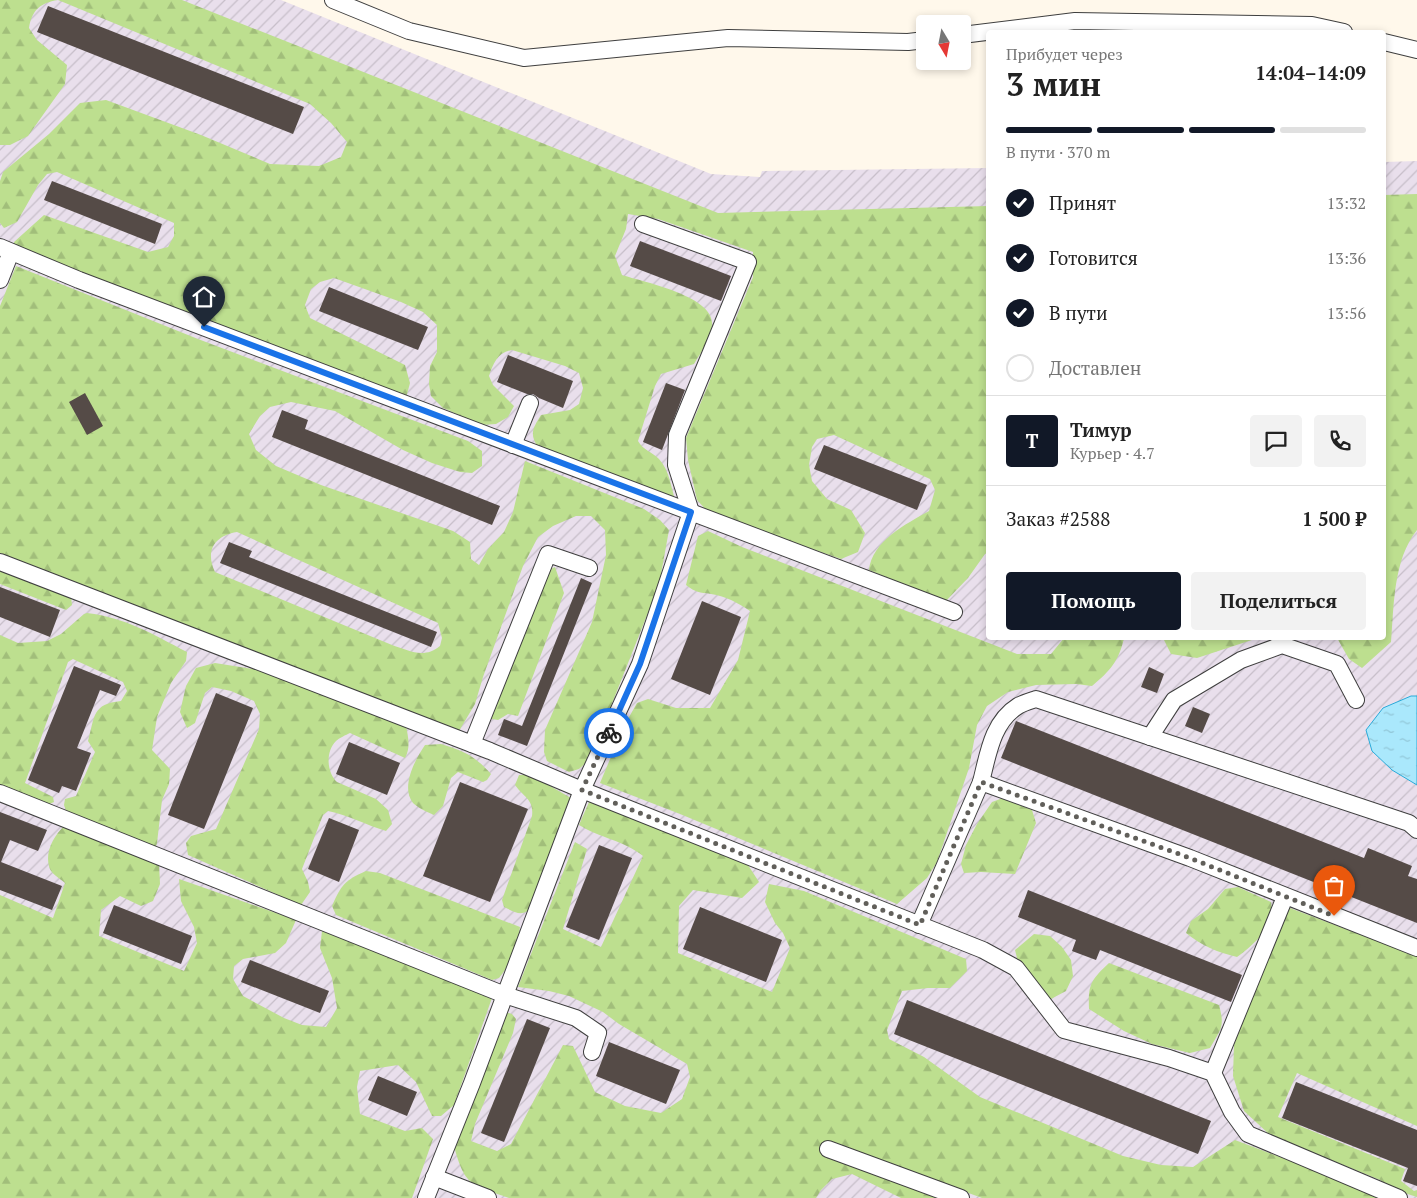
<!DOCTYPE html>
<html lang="ru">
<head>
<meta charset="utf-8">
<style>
	body { margin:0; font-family:"PT Serif",serif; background:#f2f2f2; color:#222; height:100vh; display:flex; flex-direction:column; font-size:19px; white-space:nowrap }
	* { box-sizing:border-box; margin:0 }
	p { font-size:16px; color:#767676 }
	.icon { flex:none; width:28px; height:28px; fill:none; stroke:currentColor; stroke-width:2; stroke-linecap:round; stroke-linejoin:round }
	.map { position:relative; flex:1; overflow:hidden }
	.sheet { position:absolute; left:986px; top:30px; width:400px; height:610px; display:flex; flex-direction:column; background:#fff; border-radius:5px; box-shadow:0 2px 8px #0003 }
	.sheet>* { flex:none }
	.needle { width:32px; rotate:170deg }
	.controls { position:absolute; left:916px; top:15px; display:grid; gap:10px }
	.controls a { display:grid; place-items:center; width:55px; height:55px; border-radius:5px; background:#fff; box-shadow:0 2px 8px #0003; font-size:25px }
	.pin { position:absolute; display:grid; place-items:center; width:42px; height:42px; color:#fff; margin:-51px -21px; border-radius:50% 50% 50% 0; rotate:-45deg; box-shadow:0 0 5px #0007 }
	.pin .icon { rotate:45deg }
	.courier { position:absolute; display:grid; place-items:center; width:50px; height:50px; margin:-25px; border:4px solid #1a73e8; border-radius:50%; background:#fff; color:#222; box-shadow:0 1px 6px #0007 }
	.headline em { font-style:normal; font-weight:600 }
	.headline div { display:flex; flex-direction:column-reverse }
	.headline { display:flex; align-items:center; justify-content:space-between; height:85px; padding:0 20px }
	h1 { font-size:32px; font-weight:600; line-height:38px }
	.bar { display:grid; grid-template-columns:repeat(4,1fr); gap:8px 5px; align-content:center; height:60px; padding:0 20px }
	.bar i { height:6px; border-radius:4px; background:#e0e0e0 }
	.bar .on { background:#111827 }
	.bar p { grid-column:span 4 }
	.line { display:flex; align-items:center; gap:12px; padding:0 20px; border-top:1px solid #e0e0e0 }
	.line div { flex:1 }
	.round { display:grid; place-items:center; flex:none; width:52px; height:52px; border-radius:5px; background:#f2f2f2 }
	ol { padding:0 20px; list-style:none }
	li { display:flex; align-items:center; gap:15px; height:55px }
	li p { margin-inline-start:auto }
	li .icon { padding:5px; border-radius:50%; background:#111827; color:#fff; stroke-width:4 }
	li:last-child { color:#767676 }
	li i { width:28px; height:28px; border:2px solid #e0e0e0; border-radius:50% }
	.button { display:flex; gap:10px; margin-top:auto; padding:10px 20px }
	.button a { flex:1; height:58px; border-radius:5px; background:#111827; color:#fff; font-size:20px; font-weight:600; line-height:58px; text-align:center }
	.button a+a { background:#f2f2f2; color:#222 }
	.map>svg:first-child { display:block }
</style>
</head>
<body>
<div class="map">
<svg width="1417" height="1198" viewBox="0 0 1417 1198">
	<defs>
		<pattern id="industrial-furrows" width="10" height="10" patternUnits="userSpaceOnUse" patternTransform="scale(1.25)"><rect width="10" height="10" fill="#e9dfec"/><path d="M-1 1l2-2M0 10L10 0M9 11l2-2" fill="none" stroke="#c7bec9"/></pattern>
		<pattern id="forest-firs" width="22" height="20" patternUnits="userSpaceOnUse" patternTransform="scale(1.25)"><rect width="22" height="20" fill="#bddf8f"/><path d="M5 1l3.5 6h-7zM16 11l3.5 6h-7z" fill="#a1be7a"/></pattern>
		<pattern id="water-ripples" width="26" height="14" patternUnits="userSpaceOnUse" patternTransform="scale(1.25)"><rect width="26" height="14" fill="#aae8fc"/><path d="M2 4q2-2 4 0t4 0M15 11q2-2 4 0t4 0" fill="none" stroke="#91c6d7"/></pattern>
	</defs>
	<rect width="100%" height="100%" fill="#fff8eb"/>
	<polygon fill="url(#industrial-furrows)" points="0,0 281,0 711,174 760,177 762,171 989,168 989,638 1384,638 1384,162 1417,161 1417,1198 0,1198"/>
	<g fill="url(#forest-firs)" fill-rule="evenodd">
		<path d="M0 0H182L718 213 989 206V552L985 554 968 578 945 602 869 570C872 541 906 524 929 511L935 490 930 479 834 435 817 439 812 447 809 465 812 481 827 499 851 510 865 533 858 552 841 559 709 513 697 500 688 460 686 438 753 277V252L658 219 628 214 626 229 615 256 622 275C643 282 715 296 712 325 711 340 701 352 694 364L661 374 655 386 638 441C643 450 652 452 659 459 670 471 671 488 676 503L538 447C529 434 533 428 541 415L570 410 579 404 583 388 579 373 565 366 512 350C498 352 493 364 489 376L493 385 514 406 508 417 496 424 482 425 443 408 431 396 429 384 430 366 437 352V325L423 312 401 302 334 278 320 282 311 289 305 305 310 318 405 365 410 383 406 398 15 249 14 242 44 215 148 252 168 247 174 236V223L57 172 47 174 38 185 17 222 4 228 0 223V181L3 172 49 134 80 103 106 100 201 135 270 164 319 166 341 157 347 142 331 123 310 104 58 0C40 3 32 10 29 28L37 40 67 65 65 84 28 136 10 145H0Z"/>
		<path d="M1417 194V530C1393 560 1394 606 1391 642L1362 668 1349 659 1337 638H1384V195Z"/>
		<path d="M16 266 198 339 468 441 482 451V466L472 473 460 472 432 463 403 450 335 411 291 402 270 407 260 416 249 434 256 450 276 466 321 485 453 531 470 542 471 559 479 565 488 549 504 532 513 512 525 461 644 509 660 520 669 530 659 585 590 759 579 769 569 772 547 761 544 752 545 730 592 622 606 555 605 530 591 516H576L553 526 538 537 523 566 483 677 475 704 459 731 0 553V306ZM237 532 438 623 442 638 440 646C424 659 410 651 392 645L215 572C205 551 214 536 237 532Z"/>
		<path d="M708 531 742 547 1017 654H1051L1064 638H1124C1119 661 1110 671 1092 686L1076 684 1036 685 1008 692 987 706 977 725 969 768 937 862 927 878 897 904 680 814 600 783 624 726 637 703 648 699 676 708H710L738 660 750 611C738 603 726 596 711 594 699 592 696 593 686 585L698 536Z"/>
		<polygon points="555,567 564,593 518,716 508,714 498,720 492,719 490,712 546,571"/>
		<polygon points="0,570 71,597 72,605 66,610 0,584"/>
		<path d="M87 613C127 618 152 634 187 652L186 661 171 683 157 717 152 750 170 769 169 784 162 800 157 843 156 846 151 848 68 816 64 805 65 799 76 796 95 752 88 741C95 716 92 704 121 701L127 691 123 682 77 661 73 659 68 662 25 783 53 797 54 802 47 805 0 786V635L18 643 47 641 61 634 84 614Z"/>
		<polygon points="1163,638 1258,638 1197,658 1171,654"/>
		<path d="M215 663 260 670 406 725C408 737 411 747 405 758L350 733C346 735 339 738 336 741 325 752 327 773 337 782L376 799 388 810 392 824 386 831C366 825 348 815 328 811L323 815 302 869 308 882 310 892 301 905 188 855 186 843 191 836 216 829 259 729 260 714 254 701 231 691 212 687 205 693 195 723 187 728 180 712 186 686 196 668Z"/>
		<path d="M441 744C464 751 475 756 491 774L487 780 483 782 458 772 451 778 443 806 434 815C427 812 418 808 413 803 400 787 416 758 425 745Z"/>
		<path d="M519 775H531L571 798 531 907C523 918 515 912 504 907L502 900 532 816C534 799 524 798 515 785Z"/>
		<polygon points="1003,798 1032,810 1036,823 1015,874 981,872 964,873 961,864 966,845 977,824 992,802"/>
		<path d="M589 802 708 846 748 865 759 882 742 898 693 890 679 906 678 953 772 992 790 948 783 933 775 923 765 902 769 884 804 891 966 959 967 971 950 988H928L902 991 887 1030 889 1039 924 1057 980 1097 1123 1156 1161 1165 1193 1167 1235 1140 1388 1198H982L834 1143H827L950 1198H901L852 1174 832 1179 821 1190 816 1198H509C471 1184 465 1187 454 1146L505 1012 512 1014 516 1019 513 1033 475 1124 471 1141 497 1151 511 1144 563 1045 573 1046 595 1092 625 1106 661 1113 682 1099 690 1077 687 1064 619 1024 603 1012 569 996 549 991 518 987 575 842 587 849 563 929 601 947 643 856C625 841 600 838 579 825Z"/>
		<path d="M64 826 159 863 160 884 153 901 141 906 120 896 101 910 99 936 184 971 197 943 194 927 181 901 179 879 296 920 286 943 275 953 243 959 234 966 233 979 243 996 284 1018 302 1025 326 1027 337 1008 332 978 320 948 322 931 492 998 454 1105 441 1116H432L416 1082 398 1065 360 1071 357 1087 360 1114 405 1131 422 1128 433 1139 412 1198H0V895L53 918 65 883C59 878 50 873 49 866 45 851 54 836 64 826Z"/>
		<path d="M366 871 380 873 520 927C518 945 510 965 499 978L492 980 336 915 332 906C341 885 345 880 366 871Z"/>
		<path d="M1238 887 1271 902C1276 925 1254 945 1237 957 1217 952 1202 946 1186 933L1191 921 1208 909 1225 889Z"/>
		<polygon points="1290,908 1417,956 1417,1126 1297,1073 1278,1117 1405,1169 1401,1181 1414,1191 1417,1190 1417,1197 1395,1190 1380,1180 1270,1135 1244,1111 1233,1076 1234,1045 1278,929"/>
		<polygon points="1034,934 1050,936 1062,947 1071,960 1073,976 1066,991 1051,999 1045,997 1019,966 1015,950"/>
		<path d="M1109 963 1219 1005C1225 1027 1221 1029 1210 1048L1190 1053 1152 1044 1124 1031 1089 1009C1088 984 1091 980 1109 963Z"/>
	</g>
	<polygon fill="url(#water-ripples)" stroke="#2aaad9" points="1411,696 1417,696 1417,785 1392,770 1372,751 1366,730 1383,708"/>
	<g fill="#554b47">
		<polygon points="48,6 304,107 293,134 37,32"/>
		<polygon points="52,181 162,224 155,244 44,200"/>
		<polygon points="640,241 731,276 721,301 630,266"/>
		<polygon points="329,287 428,327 418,350 319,311"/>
		<polygon points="508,355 573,381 563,408 539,398 533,394 527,394 497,382"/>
		<polygon points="666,383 685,390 662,450 643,442"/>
		<polygon points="85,393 103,426 87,435 69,402"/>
		<polygon points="282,410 308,420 305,429 500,506 492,525 272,437"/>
		<polygon points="824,445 927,485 917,510 814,469"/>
		<polygon points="229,542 252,551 249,557 437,632 431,647 220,563"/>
		<polygon points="581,578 592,583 527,746 498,735 504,719 522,726"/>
		<polygon points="0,587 60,610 50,637 0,617"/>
		<polygon points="702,601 741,617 710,695 671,679"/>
		<polygon points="74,666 121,685 116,696 100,690 77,748 91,753 76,791 62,786 59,793 28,780"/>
		<polygon points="1149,667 1164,674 1157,693 1141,687"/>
		<polygon points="216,693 253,708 204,829 168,815"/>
		<polygon points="1193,707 1210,714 1202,733 1185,726"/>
		<polygon points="1016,721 1364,858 1368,848 1412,866 1408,876 1417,879 1417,923 1001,758"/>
		<polygon points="349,742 400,763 387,795 336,774"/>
		<polygon points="460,782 528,809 490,902 423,876"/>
		<polygon points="0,812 47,830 38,851 10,840 1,862 62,886 52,910 0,890"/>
		<polygon points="329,818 359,830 339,882 308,869"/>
		<polygon points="599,845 632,858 599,940 566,927"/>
		<polygon points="1028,890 1242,975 1231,1002 1100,950 1096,960 1072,951 1076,940 1018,917"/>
		<polygon points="114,905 192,936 181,964 103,933"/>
		<polygon points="700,907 782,940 766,982 683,949"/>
		<polygon points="250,960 329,991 320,1013 241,982"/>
		<polygon points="907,1000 1211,1121 1198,1154 894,1034"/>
		<polygon points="527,1019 550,1028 504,1142 481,1133"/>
		<polygon points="609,1042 680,1070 666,1104 596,1076"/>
		<polygon points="378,1076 417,1092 407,1116 368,1100"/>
		<polygon points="1296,1082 1417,1130 1417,1186 1403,1181 1408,1168 1282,1118"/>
	</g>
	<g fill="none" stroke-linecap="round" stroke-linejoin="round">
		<g stroke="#3f3f3f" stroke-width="18">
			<g id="minor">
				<polyline points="333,0 409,31 524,58 728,38 908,42 925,40"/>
				<polyline points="962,35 1075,21 1312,25 1344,32"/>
				<polyline points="1384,42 1417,50"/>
				<polyline points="0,247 79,280 954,612"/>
				<polyline points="0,280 11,252"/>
				<polyline points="513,445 530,403"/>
				<polyline points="0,562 490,751 582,790 983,950 1016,968 1064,1030 1169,1058 1213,1073 1232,1112 1248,1134 1399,1198"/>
				<polyline points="1150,737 1174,700 1241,660 1282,645 1337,664 1356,700"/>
				<polyline points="472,744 548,554 589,568"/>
				<path d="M981 782C988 755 992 722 1018 706 1023 703 1030 701 1036 699L1409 823 1417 830"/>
				<polyline points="0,793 505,995 576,1018 598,1033 592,1052"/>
				<polyline points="919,925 981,782 1190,858 1417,948"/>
				<polyline points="1213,1073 1285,897"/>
				<polyline points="828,1149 961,1198"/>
				<polyline points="434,1177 488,1198"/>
				<polyline points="426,1198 472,1083 582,790 640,664 691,512 676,465 677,435 748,262 643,224"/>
			</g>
		</g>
		<use href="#minor" stroke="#fff" stroke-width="16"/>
	</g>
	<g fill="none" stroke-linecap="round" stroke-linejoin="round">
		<polyline stroke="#615f5a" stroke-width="5" stroke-dasharray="0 9" points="609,733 582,790 920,925 981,782 1190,858 1334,916"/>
		<polyline stroke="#1a73e8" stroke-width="6" points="204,327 691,512 640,664 609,733"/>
	</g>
</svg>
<div class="controls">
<a><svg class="needle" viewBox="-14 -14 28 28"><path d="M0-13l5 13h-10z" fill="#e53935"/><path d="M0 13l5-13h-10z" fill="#767676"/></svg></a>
</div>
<div class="pin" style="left:1334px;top:916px;background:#ea580c"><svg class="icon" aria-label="bag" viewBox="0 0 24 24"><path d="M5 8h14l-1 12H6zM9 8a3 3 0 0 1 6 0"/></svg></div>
<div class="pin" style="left:204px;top:327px;background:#1f2937"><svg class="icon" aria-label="home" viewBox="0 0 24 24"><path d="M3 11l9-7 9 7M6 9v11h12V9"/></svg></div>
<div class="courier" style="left:609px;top:733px"><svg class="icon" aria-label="bike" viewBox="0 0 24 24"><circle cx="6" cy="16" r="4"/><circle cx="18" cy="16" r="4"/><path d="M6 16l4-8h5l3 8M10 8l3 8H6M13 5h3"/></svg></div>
<section class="sheet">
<div class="headline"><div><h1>3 мин</h1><p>Прибудет через</p></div><em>14:04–14:09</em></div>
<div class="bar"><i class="on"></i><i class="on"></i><i class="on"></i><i></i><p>В пути · 370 m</p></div>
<ol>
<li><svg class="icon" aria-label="check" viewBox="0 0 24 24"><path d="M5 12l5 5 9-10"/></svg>Принят<p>13:32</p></li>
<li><svg class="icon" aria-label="check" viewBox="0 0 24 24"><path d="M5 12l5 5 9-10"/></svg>Готовится<p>13:36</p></li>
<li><svg class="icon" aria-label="check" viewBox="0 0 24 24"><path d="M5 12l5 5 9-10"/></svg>В пути<p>13:56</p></li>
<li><i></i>Доставлен</li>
</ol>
<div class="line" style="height:90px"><b class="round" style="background:#111827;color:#fff">Т</b><div><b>Тимур</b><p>Курьер · 4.7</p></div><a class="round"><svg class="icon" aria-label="chat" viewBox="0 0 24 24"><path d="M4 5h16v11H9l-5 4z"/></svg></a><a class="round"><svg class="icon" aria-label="phone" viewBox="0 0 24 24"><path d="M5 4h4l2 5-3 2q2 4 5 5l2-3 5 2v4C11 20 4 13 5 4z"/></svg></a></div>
<div class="line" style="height:65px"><div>Заказ #2588</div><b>1 500 ₽</b></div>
<div class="button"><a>Помощь</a><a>Поделиться</a></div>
</section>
</div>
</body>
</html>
